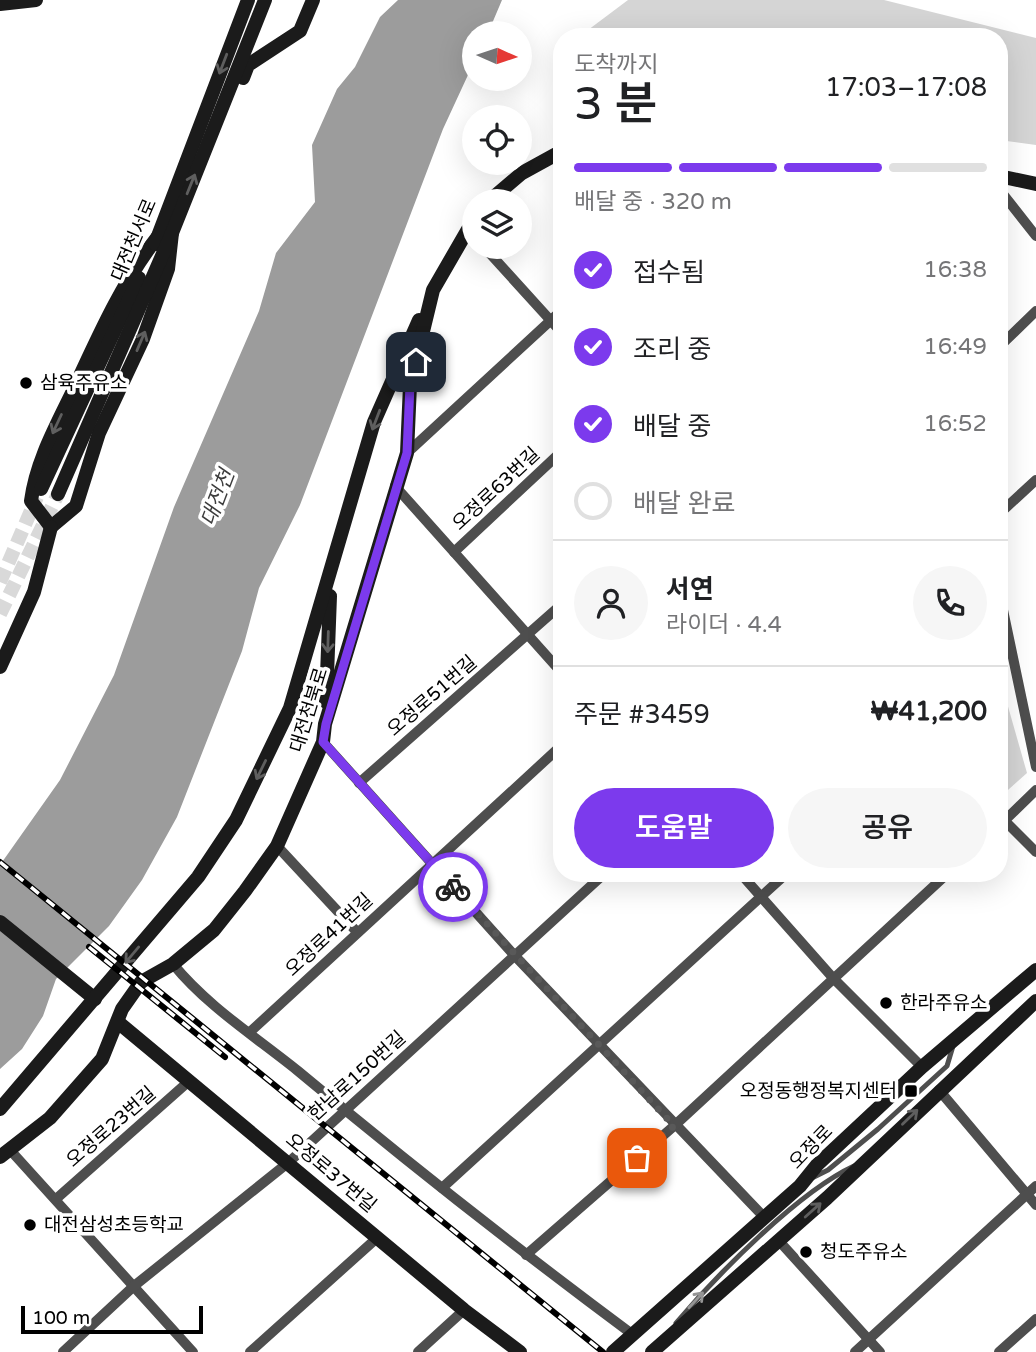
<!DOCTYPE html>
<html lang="ko">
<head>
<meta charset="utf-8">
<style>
	body { margin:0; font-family:"Varela Round","Noto Sans KR",sans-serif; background:#f6f6f6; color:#202124; height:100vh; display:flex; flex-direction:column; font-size:26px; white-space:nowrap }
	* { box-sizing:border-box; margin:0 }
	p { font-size:23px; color:#757577 }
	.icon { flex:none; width:38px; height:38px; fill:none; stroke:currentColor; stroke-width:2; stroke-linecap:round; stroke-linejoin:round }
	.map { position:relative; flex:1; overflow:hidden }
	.side { position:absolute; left:553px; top:28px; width:455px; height:854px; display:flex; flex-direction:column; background:#fff; border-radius:28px; box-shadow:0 7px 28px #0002 }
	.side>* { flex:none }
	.needle { width:46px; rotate:93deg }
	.controls { position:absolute; left:462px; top:21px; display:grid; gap:14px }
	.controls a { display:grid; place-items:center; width:70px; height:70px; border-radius:50%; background:#fff; box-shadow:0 7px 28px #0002; font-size:35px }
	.scale { position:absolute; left:21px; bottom:18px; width:182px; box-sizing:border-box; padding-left:7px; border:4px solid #000; border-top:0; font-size:19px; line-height:24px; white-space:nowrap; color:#000; -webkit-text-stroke:5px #fff; paint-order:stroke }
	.pin { position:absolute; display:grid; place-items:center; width:60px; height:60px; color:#fff; margin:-30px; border-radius:14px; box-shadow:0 4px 10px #0006 }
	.courier { position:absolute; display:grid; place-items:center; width:70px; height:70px; margin:-35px; border:5px solid #7c3aed; border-radius:50%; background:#fff; color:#222; box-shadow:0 2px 9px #0007 }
	.head em { font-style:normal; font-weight:600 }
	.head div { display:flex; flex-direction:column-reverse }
	.head { display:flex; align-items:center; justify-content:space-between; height:119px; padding:0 21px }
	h1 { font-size:46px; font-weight:600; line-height:52px }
	.bar { display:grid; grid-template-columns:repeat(4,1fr); gap:10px 7px; align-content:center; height:84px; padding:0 21px }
	.bar i { height:9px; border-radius:5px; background:#e0e0e0 }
	.bar .current { background:#7c3aed }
	.bar p { grid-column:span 4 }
	.line { display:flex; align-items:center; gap:18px; padding:0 21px; border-top:2px solid #e0e0e0 }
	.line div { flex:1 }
	.round { display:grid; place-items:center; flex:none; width:74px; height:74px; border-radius:37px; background:#f6f6f6 }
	ol { padding:0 21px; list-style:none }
	li { display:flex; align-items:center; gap:21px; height:77px }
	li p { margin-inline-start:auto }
	li .icon { padding:7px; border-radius:50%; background:#7c3aed; color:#fff; stroke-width:4 }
	li:last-child { color:#757577 }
	li i { width:38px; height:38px; border:4px solid #e0e0e0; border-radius:50% }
	.button { display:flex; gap:14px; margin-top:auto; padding:14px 21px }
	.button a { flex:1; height:80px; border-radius:42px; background:#7c3aed; color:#fff; font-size:28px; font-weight:600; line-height:80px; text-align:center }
	.button a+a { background:#f6f6f6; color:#202124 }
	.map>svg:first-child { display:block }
</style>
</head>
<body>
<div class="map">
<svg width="1036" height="1352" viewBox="0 0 1036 1352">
	<rect width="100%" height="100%" fill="#fff"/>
	<g fill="#d5d5d5">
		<polygon points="628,0 884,0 1036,38 1036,145 999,140 999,37 599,37 588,30"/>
		<polygon points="999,675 1027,773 999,798"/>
	</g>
	<polygon fill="#9c9c9c" points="398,0 502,0 488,33 474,33 474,62 443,129 300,505 259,588 242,651 177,817 142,880 109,926 56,979 43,1016 22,1049 0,1069 0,865 60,780 114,675 174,507 259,311 276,253 315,202 312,145 337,89 355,67 380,17"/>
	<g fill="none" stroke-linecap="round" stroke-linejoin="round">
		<g stroke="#d9d9d9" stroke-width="14" stroke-dasharray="14 7" stroke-linecap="butt">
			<polyline points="0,582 37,497"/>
			<polyline points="0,614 58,494"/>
		</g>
		<g stroke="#4e4e4e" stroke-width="5">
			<polyline points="812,1178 828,1170 878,1129 947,1066 953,1046"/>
			<path d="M676 1323C717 1275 798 1192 854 1166"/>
		</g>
		<g stroke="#4e4e4e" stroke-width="10">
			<polyline points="999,189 1036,236"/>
			<polyline points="484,247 562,333"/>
			<polyline points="999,347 1036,311"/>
			<polyline points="407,453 562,310"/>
			<polyline points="395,486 562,673"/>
			<polyline points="999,514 1036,480"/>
			<polyline points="454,552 562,451"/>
			<polyline points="999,591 1036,767"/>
			<polyline points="323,742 515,956 764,1217"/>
			<polyline points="359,783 562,604"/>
			<polyline points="999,815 1036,852"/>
			<polyline points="999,826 1036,790"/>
			<polyline points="277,846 357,932"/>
			<polyline points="740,873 833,978 922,1067"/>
			<path d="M173 964C207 1006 256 1037 298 1071 407 1162 519 1250 632 1334"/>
			<polyline points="250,1032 562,745"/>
			<polyline points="939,1090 1036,1205"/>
			<polyline points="11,1151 193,1352"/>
			<polyline points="442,1188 787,873"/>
			<polyline points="56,1199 188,1082"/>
			<polyline points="779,1241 880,1352"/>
			<polyline points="526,1255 674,1126 948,873"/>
			<polyline points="63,1352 134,1286 289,1162 605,873"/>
			<polyline points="250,1352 377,1238"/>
			<polyline points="418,1352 464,1310"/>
			<polyline points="855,1352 1036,1186"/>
			<polyline points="999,1352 1036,1319"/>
		</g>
		<g stroke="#1b1b1b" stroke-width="14">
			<polyline points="0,4 36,0"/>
			<polyline points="243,78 248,65 300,31 313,0"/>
			<polyline points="999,176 1036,184"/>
			<polyline points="489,201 522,173 562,151"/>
			<path d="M159 235C122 282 98 337 73 391 56 426 36 462 31 501L51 527 76 506 99 433 143 339 168 269 172 233"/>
			<polyline points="155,244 248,0"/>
			<polyline points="41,489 139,278"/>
			<polyline points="58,494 172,233 265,0"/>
			<polyline points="0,667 34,592 51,527"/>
			<polyline points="326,702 330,596"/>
			<polyline points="0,922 95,999"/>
			<polyline points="119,1023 464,1310 520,1352"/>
			<polyline points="0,1109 198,877 236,820 290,708 374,422 419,320"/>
			<polyline points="0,1157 50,1118 102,1059 122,1009 141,982 173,964 214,930 245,891 277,846 323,742 325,724 407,453 410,385 433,290 474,219"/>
			<polyline points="613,1352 800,1186 817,1165 922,1067 1036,970"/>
			<polyline points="652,1352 827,1198 1036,1001"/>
		</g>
		<g stroke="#000" stroke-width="6">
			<g id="rail">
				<polyline points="0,862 603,1352"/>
				<polyline points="89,947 225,1057"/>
			</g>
		</g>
		<use href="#rail" stroke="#fff" stroke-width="3.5" stroke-dasharray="10" stroke-linecap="butt"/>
	</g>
	<defs><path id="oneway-shaft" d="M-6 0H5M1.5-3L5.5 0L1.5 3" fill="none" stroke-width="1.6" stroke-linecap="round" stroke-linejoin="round" transform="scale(1.75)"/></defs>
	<g stroke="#5f5f5f">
		<use href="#oneway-shaft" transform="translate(223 64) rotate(111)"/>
		<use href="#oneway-shaft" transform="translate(191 184) rotate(-68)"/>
		<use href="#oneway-shaft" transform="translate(141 341) rotate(-67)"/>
		<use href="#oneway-shaft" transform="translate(376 420) rotate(111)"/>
		<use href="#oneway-shaft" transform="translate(57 424) rotate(115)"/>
		<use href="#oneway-shaft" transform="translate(328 642) rotate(92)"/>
		<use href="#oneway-shaft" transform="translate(261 770) rotate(116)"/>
		<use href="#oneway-shaft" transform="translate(132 955) rotate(130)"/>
		<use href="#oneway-shaft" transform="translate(910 1117) rotate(-44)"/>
		<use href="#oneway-shaft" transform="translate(813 1210) rotate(-42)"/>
	</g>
	<use stroke="#959595" href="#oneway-shaft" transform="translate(696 1300) rotate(-47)"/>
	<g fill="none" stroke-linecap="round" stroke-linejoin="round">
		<polyline stroke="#595959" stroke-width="7" stroke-dasharray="0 12.6" points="453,887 674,1126 637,1158"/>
		<polyline stroke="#7c3aed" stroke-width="9" points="416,362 410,385 407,453 326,724 323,742 453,887"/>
	</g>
	<g fill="#000" stroke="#fff" stroke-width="2.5">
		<circle cx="26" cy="383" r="7"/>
		<circle cx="886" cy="1003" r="7"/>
		<rect x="904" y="1084" width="14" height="14" rx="3.5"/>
		<circle cx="30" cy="1225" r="7"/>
		<circle cx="806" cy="1252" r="7"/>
	</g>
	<g text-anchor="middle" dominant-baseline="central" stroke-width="7" stroke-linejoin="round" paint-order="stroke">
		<g font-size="19" fill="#000" stroke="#fff">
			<text transform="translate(134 240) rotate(-67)">대전천서로</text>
			<text transform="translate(496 489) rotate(-43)">오정로63번길</text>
			<text transform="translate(432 696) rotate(-41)">오정로51번길</text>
			<text transform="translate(309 710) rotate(-73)">대전천북로</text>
			<text transform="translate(329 935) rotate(-43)">오정로41번길</text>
			<text transform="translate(357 1076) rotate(-42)">한남로150번길</text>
			<text transform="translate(111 1127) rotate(-41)">오정로23번길</text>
			<text transform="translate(811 1147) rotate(-46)">오정로</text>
			<text transform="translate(331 1173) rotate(40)">오정로37번길</text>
		</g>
		<g font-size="19" fill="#000" stroke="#fff" text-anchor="start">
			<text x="40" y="383">삼육주유소</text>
			<text x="900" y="1003">한라주유소</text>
			<text x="897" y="1091" text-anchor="end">오정동행정복지센터</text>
			<text x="44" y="1225">대전삼성초등학교</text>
			<text x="820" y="1252">청도주유소</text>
		</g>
		<g font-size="21" font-style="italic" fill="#3d3d3d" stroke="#fff">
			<text transform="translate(218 498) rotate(-69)">대전천</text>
		</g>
	</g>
</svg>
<div class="controls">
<a><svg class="needle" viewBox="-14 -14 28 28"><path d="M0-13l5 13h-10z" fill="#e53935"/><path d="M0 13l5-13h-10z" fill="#757577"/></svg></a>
<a><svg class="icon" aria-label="locate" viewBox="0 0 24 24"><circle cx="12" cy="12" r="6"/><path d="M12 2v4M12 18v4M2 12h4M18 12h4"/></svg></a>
<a><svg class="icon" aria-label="layers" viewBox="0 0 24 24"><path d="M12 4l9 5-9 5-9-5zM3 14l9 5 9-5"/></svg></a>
</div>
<div class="scale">100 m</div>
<div class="pin" style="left:637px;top:1158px;background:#ea580c"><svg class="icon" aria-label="bag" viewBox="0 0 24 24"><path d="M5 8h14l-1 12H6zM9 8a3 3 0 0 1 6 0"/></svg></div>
<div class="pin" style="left:416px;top:362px;background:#1f2937"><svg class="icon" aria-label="home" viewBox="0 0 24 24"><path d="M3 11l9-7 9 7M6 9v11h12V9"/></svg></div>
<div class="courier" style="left:453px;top:887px"><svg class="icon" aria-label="bike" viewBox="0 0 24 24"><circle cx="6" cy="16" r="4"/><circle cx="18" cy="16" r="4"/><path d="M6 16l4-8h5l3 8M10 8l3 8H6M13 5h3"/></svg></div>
<section class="side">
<div class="head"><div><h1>3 분</h1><p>도착까지</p></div><em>17:03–17:08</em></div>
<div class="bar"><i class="current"></i><i class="current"></i><i class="current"></i><i></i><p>배달 중 · 320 m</p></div>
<ol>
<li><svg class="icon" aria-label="check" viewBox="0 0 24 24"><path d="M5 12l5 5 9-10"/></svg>접수됨<p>16:38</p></li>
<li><svg class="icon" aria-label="check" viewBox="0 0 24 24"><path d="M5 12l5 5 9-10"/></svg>조리 중<p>16:49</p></li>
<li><svg class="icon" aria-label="check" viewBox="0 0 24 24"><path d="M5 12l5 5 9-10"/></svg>배달 중<p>16:52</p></li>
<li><i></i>배달 완료</li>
</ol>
<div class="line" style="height:126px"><a class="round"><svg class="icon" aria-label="person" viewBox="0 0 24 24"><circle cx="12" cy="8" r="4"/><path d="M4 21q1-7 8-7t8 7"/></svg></a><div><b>서연</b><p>라이더 · 4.4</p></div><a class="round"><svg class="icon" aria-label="phone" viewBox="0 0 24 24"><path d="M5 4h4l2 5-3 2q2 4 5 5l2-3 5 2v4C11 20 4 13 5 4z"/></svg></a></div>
<div class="line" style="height:91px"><div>주문 #3459</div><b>₩41,200</b></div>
<div class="button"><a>도움말</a><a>공유</a></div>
</section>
</div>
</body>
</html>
